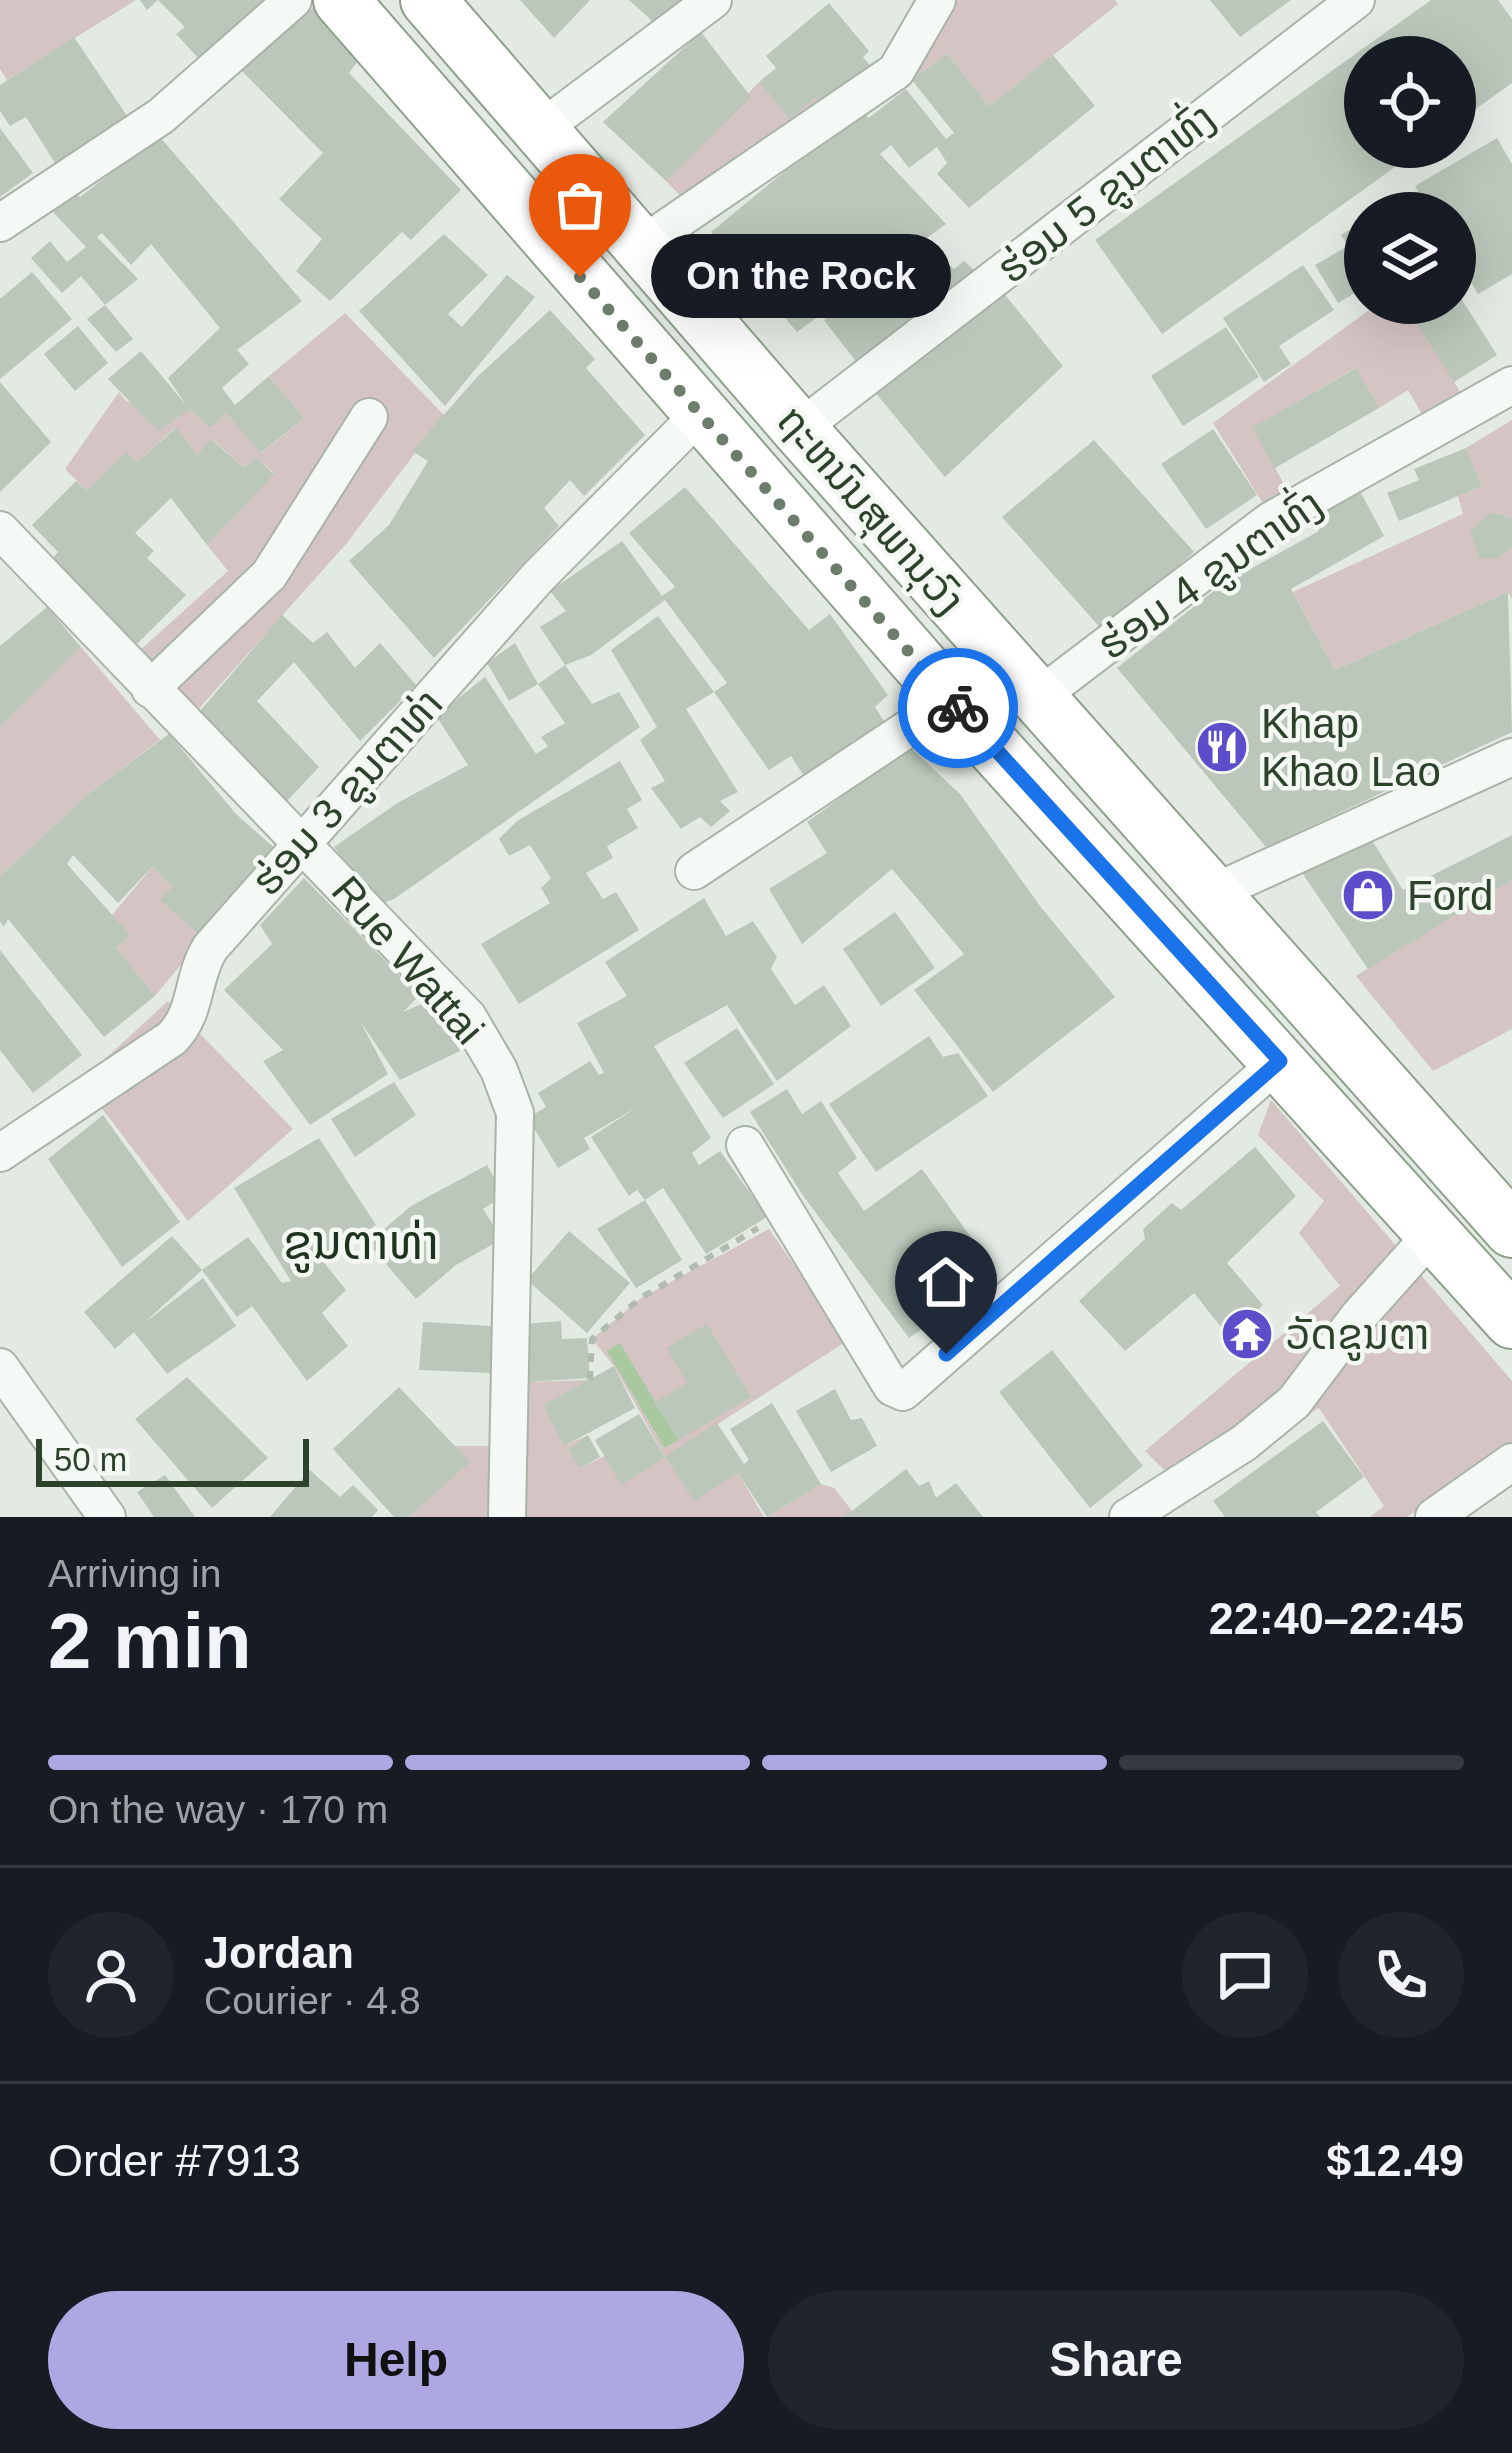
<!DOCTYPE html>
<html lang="en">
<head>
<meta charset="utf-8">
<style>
	body { margin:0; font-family:Arial,"Noto Sans Lao",sans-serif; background:#20242c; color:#f1f3f6; height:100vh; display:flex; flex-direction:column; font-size:45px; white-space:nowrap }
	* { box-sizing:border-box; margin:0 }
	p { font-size:39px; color:#9ea1a6 }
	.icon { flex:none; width:66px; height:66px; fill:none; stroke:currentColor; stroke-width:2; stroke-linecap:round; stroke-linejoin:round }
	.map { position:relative; height:1517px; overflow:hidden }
	.panel { display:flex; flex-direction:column; background:#171b24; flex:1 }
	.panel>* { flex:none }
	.fabs { position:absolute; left:1344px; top:36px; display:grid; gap:24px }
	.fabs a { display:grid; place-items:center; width:132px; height:132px; border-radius:50%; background:#171b24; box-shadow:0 12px 48px #0002; font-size:60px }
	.scale { position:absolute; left:36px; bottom:30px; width:273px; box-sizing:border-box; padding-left:12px; border:6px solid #2d422b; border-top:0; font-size:33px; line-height:42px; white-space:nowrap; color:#2d422b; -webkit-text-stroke:9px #f3f8f2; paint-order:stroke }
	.pin { position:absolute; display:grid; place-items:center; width:102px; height:102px; color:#fff; margin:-123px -51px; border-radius:50% 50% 50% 0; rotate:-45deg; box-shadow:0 0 12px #0007 }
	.pin .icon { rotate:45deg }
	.courier { position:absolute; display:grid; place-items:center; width:120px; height:120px; margin:-60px; border:9px solid #1a73e8; border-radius:50%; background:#fff; color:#222; box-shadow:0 3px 15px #0007 }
	.bubble { position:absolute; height:84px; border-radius:42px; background:#171b24; box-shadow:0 12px 48px #0002; font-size:39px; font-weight:800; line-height:84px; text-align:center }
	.summary em { font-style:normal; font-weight:800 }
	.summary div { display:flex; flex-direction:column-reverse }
	.summary { display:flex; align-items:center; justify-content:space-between; height:204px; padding:0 48px }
	h1 { font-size:78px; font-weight:800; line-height:90px }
	.bar { display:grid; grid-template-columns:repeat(4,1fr); gap:18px 12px; align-content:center; height:144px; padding:0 48px }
	.bar i { height:15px; border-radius:9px; background:#363941 }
	.bar .selected { background:#aea8e2 }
	.bar p { grid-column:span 4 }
	.line { display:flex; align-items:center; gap:30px; padding:0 48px; border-top:3px solid #363941 }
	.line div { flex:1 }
	.round { display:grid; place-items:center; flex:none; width:126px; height:126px; border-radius:63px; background:#20242c }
	.button { display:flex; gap:24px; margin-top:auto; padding:24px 48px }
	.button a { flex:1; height:138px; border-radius:72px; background:#aea8e2; color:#111; font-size:48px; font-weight:800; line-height:138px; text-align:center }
	.button a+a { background:#20242c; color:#f1f3f6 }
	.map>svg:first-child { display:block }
</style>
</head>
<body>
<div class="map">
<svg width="1512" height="1517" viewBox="0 0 1512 1517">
	<rect width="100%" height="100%" fill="#e3eae3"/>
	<g fill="#d4c4c4">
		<polygon points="0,0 136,0 7,80 0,69"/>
		<polygon points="951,0 1115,0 1118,4 989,106 947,53 912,80"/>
		<polygon points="759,82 790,118 815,98 825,109 689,205 666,181"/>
		<polygon points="1379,303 1406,303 1461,393 1422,414 1408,390 1379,408 1355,368 1253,428 1290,495 1266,508 1213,423"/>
		<polygon points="345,313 444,415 346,544 187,722 128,661 228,571 207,545 274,473 255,457 244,468 212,439 197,455 175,428 137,462 126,452 87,491 65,469 119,392 127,402 190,409 210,428 226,413 262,453 304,418 269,376"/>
		<polygon points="1512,420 1512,518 1492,512 1470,532 1512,546 1512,599 1508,592 1335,670 1293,592 1463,514 1458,496 1482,486 1466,448"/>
		<polygon points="81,647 160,740 91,792 0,876 0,727"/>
		<polygon points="153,866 172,887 161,900 203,938 155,996 116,948 129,935 112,915"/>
		<polygon points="1512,880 1512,1029 1433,1071 1356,976"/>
		<polygon points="168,1001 293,1129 188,1221 81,1081"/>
		<polygon points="1271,1100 1512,1381 1512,1443 1407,1517 1370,1517 1384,1506 1319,1408 1186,1492 1145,1451 1340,1286 1299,1233 1324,1201 1258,1135"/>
		<polygon points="769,1229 847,1341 666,1457 738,1473 764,1517 522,1517 528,1382 590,1380 564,1446 588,1435 568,1449 580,1468 605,1456 622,1484 665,1457 614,1366 592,1339 641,1298"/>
		<polygon points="455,1446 490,1446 494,1517 409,1517 469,1462"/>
		<polygon points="821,1484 834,1488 853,1512 844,1517 767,1517"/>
	</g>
	<polygon fill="#a8c99f" points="620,1343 678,1440 665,1448 607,1351"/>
	<g fill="#bbc7ba">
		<polygon points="140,0 274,0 203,63 176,34 185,27 158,0 147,10"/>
		<polygon points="520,0 590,0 554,38"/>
		<polygon points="629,0 687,0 661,29"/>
		<polygon points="1210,0 1291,0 1240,37"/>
		<polygon points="1431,0 1498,0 1512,19 1512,83 1455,124 1455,57 1365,57 1365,147 1423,147 1162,334 1095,240"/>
		<polygon points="321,1 364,53 349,73 461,190 411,240 402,232 330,301 296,271 322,239 279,199 323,153 240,69"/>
		<polygon points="829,3 869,51 863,57 873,69 825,109 815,98 790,119 759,82 776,68 766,56"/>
		<polygon points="701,32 751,97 666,181 603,122"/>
		<polygon points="74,37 127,116 55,163 26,117 10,126 0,111 0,85"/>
		<polygon points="947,53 989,106 1053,55 1095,106 969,208 937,174 947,163 937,147 909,168 891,145 880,154 946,224 924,240 954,269 964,261 981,276 864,372 824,320 883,278 895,291 908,275 898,265 924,240 797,332 711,232 860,109 869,118 906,89 946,139 954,133 912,80"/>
		<polygon points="0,128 33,173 0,197"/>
		<polygon points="159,136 302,301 237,350 249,364 222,388 235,405 269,376 304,418 261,453 226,413 210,428 190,409 158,431 108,379 141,351 186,405 168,378 220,328 151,244 131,265 102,233 97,237 138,279 105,305 81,276 62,293 31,258 50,241 67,262 86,247 51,210 70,188 80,197"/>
		<polygon points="1497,138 1512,164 1512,274 1478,294 1455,254 1455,213 1431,213 1415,186"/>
		<polygon points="1365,220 1365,287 1338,303 1315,265 1348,246 1341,235"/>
		<polygon points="444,234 488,275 448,314 462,327 507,275 535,297 445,406 359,311"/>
		<polygon points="1303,265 1334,310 1279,346 1291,364 1264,382 1223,318"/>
		<polygon points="32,272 72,319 0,379 0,299"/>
		<polygon points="1455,289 1497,355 1454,382 1404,303 1455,303"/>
		<polygon points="1002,291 1063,366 945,477 874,391"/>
		<polygon points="105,305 133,339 116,352 87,319"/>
		<polygon points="550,310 595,359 586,368 645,435 584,496 570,480 544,508 559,526 434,658 349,561 389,525 428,461 412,451 478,376"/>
		<polygon points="78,326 108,363 75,391 44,354"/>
		<polygon points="1226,327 1259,377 1183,426 1151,376"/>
		<polygon points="1356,368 1379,408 1275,468 1252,428"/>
		<polygon points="0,382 51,442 0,492"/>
		<polygon points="176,428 197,455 211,439 244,468 255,457 274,474 207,545 171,498 135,533 154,551 147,558 186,595 134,647 51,560 58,552 32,525 76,481 87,491 126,452 137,462"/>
		<polygon points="1213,429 1257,495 1206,529 1161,464"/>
		<polygon points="1094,440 1194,552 1103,631 1002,517"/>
		<polygon points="1466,448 1482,486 1399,521 1387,493 1419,480 1414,469"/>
		<polygon points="685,487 809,630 830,614 888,695 875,707 891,732 808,782 791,756 769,770 714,692 727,683 665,600 591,655 565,665 540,627 566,611 550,591 622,541 662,596 675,587 629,533"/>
		<polygon points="1361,493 1384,536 1291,589 1335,670 1508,592 1512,732 1266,847 1117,668 1220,586 1319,531 1312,518"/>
		<polygon points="1492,512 1512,518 1512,546 1500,558 1480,558 1470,531"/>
		<polygon points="47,607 81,647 0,727 0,646"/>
		<polygon points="282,615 313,643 327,632 355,668 380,643 416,685 360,741 294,662 257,701 319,767 287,801 200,711"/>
		<polygon points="658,616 714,692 686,709 738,792 720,801 730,811 711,827 700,817 681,829 651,788 665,781 640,740 657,727 611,650"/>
		<polygon points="515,643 538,684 509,701 487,663"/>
		<polygon points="565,665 592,704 619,692 640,727 394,899 378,905 334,847 399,802 468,765 436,716 485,677 536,754 548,746 541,737 565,723 538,684"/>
		<polygon points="169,734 236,814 279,852 203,938 160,900 172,887 153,866 118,903 73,855 67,864 130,935 116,948 155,996 104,1037 8,919 4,927 0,922 0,876 91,792"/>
		<polygon points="910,747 960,794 1040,906 1115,997 993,1092 914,990 964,954 892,869 802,944 769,889 827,853 807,822"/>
		<polygon points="620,761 642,800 627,809 638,828 607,846 613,858 586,873 603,899 616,892 639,930 519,1004 481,944 550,903 541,888 551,878 530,845 509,856 499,839 517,821"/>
		<polygon points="1368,834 1403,890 1512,835 1512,880 1368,969 1302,873"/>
		<polygon points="304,878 411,987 418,979 427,988 403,1012 433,999 460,1051 400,1080 360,1021 388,1074 310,1125 263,1061 283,1050 224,990 272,944 260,925"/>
		<polygon points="704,898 726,936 753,921 777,957 771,969 795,1005 824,985 851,1026 777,1081 727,1005 654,1046 711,1138 692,1153 699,1165 720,1151 767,1217 706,1254 663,1188 645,1200 637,1190 629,1196 591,1137 639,1106 584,1138 590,1149 558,1168 528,1118 546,1107 538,1093 590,1061 599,1075 604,1073 577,1023 627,996 605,962"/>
		<polygon points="895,912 935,968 881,1006 843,949"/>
		<polygon points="0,950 82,1055 33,1093 0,1050"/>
		<polygon points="737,1028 774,1084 723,1118 684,1063"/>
		<polygon points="929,1036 943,1057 958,1053 988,1096 876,1172 829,1104"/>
		<polygon points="394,1082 416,1115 355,1157 331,1119"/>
		<polygon points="787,1089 802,1114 821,1101 857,1158 838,1173 864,1211 922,1169 998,1275 909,1338 804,1197 750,1112"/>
		<polygon points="103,1115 180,1222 122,1267 48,1159"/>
		<polygon points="319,1138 376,1225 322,1260 346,1290 322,1313 348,1346 307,1381 252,1306 237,1317 202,1270 248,1237 282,1283 291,1281 234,1188"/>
		<polygon points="1255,1147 1296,1196 1227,1263 1263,1305 1229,1337 1194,1293 1125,1351 1079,1301 1145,1239 1143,1229 1172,1203 1181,1210"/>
		<polygon points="487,1165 504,1196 483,1209 502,1239 456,1265 416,1299 368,1243 411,1206"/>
		<polygon points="645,1200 682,1260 636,1288 597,1229"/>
		<polygon points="569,1231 630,1283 587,1333 527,1280"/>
		<polygon points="172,1236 202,1270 144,1323 203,1278 236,1326 167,1374 134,1332 115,1349 84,1312"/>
		<polygon points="561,1321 562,1339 587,1338 590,1378 528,1382 524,1324"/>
		<polygon points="423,1322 492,1326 491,1373 419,1370"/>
		<polygon points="707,1324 751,1397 678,1440 654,1403 687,1383 667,1348"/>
		<polygon points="1052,1350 1143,1466 1090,1508 999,1392"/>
		<polygon points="614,1366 635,1408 564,1446 543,1405"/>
		<polygon points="187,1377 268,1458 212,1508 135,1419"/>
		<polygon points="399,1387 470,1462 409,1517 394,1517 333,1449"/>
		<polygon points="835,1389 851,1420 862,1418 877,1446 831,1472 796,1411"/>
		<polygon points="772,1403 821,1484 767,1517 738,1473 694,1501 665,1457 717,1423 744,1464 749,1460 730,1429"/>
		<polygon points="639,1414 665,1457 621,1485 595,1440"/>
		<polygon points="1323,1421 1364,1477 1316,1512 1320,1517 1225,1517 1213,1501"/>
		<polygon points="588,1435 600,1457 580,1468 568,1449"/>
		<polygon points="906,1469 919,1486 929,1481 936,1498 956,1483 983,1517 844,1517"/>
		<polygon points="310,1470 340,1497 353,1485 378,1510 372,1517 270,1517"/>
		<polygon points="165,1475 195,1517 154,1517 137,1492"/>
	</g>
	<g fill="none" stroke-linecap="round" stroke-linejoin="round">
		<g stroke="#a9b4a8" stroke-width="40">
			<g id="minor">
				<polyline points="541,129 713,0"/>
				<polyline points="0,223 161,116 293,0"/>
				<polyline points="643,244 896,71 937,0"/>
				<polyline points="799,429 1356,0"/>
				<polyline points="0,530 468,1017 499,1070 515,1113 507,1517"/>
				<polyline points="150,689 269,575 369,417"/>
				<polyline points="1037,698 1270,521 1512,385"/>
				<polyline points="694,871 951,700"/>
				<polyline points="1215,892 1512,757"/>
				<polyline points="745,1145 892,1387 903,1392 1280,1061"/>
				<path d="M0 1153 172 1038C198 1011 191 979 210 948L538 577 699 415"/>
				<polyline points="0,1367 107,1517"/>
				<polyline points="1128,1517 1244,1443 1294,1402 1358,1317 1433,1233"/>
				<polyline points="1434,1517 1512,1462"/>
			</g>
		</g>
		<g stroke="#8da08a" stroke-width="58">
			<g id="highway">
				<polyline points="341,0 951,700 1512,1321"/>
				<polyline points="428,0 799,429 1512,1230"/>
			</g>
		</g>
		<polyline stroke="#b1bbb0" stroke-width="6" stroke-dasharray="9 9" stroke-linecap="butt" points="590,1380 592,1339 641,1298 758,1228"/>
		<use href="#minor" stroke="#f5f9f5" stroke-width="36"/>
		<use href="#highway" stroke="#fff" stroke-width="54"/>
	</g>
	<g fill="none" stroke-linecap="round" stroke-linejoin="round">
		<polyline stroke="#6d7d6b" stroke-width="12" stroke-dasharray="0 21.6" points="580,277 958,708"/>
		<polyline stroke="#1a73e8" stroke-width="15" points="946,1354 1280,1061 958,708"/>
	</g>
	<defs>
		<g id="restaurant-disc" transform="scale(2.7)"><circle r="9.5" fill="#5c4dca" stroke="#f3f8f2"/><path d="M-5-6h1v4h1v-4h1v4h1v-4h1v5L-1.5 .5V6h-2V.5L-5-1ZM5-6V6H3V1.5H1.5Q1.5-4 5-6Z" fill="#fff"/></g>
		<g id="shop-disc" transform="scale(2.7)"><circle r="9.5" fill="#5c4dca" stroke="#f3f8f2"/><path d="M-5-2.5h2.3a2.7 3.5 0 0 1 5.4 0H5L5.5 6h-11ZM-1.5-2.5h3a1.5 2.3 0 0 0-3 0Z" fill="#fff"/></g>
		<g id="temple-disc" transform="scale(2.7)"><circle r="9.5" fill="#5c4dca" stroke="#f3f8f2"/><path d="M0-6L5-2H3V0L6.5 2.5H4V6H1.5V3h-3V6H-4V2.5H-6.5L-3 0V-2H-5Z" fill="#fff"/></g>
	</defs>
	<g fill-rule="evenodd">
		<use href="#restaurant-disc" x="1222" y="747"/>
		<use href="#shop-disc" x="1368" y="895"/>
		<use href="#temple-disc" x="1247" y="1334"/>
	</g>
	<g text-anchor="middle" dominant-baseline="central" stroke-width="9" stroke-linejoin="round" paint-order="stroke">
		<g font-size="42" fill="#2d422b" stroke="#f3f8f2">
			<text transform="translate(1106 193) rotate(-38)">ຮ່ອມ 5 ຂູນຕາທົ່ງ</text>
			<text transform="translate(871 510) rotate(49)">ຖະຫນົນສຸພານຸວົງ</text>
			<text transform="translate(1210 574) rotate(-35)">ຮ່ອມ 4 ຂູນຕາທົ່ງ</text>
			<text transform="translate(347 792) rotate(-48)">ຮ່ອມ 3 ຂູນຕາທ່າ</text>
			<text transform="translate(408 960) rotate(49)">Rue Wattai</text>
		</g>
		<g font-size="42" fill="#2d422b" stroke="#f3f8f2" text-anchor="start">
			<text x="1261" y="723">Khap<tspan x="1261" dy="48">Khao Lao</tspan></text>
			<text x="1407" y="895">Ford</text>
			<text x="1286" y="1334">ວັດຂູນຕາ</text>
		</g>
		<g font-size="48" fill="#1e331d" stroke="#f3f8f2">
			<text x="361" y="1242">ຂູນຕາທ່າ</text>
		</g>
	</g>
</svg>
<div class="fabs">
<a><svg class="icon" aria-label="locate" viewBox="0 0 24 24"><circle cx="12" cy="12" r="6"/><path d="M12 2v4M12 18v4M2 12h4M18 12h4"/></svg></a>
<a><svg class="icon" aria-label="layers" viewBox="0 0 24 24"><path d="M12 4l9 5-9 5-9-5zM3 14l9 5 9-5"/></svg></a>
</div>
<div class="scale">50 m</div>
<div class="pin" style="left:580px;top:277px;background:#ea580c"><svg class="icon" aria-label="bag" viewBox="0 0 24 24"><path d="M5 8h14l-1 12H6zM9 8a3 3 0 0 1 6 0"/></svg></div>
<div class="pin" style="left:946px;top:1354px;background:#1f2937"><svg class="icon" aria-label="home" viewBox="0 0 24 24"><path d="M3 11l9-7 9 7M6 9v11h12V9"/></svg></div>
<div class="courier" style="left:958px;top:708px"><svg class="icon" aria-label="bike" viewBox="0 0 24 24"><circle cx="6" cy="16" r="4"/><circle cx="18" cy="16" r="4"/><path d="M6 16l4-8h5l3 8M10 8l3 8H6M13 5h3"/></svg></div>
<div class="bubble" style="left:651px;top:234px;width:300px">On the Rock</div>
</div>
<section class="panel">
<div class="summary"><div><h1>2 min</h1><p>Arriving in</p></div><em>22:40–22:45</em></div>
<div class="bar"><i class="selected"></i><i class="selected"></i><i class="selected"></i><i></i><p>On the way · 170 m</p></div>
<div class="line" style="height:216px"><a class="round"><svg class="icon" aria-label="person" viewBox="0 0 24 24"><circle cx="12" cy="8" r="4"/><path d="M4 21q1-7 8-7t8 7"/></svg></a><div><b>Jordan</b><p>Courier · 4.8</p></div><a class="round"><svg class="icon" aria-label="chat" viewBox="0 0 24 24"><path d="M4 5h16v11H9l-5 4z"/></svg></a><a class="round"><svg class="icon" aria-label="phone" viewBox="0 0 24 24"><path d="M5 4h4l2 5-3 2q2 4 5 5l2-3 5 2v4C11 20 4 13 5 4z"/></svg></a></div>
<div class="line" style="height:156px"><div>Order #7913</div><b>$12.49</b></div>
<div class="button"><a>Help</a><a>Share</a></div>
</section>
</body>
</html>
